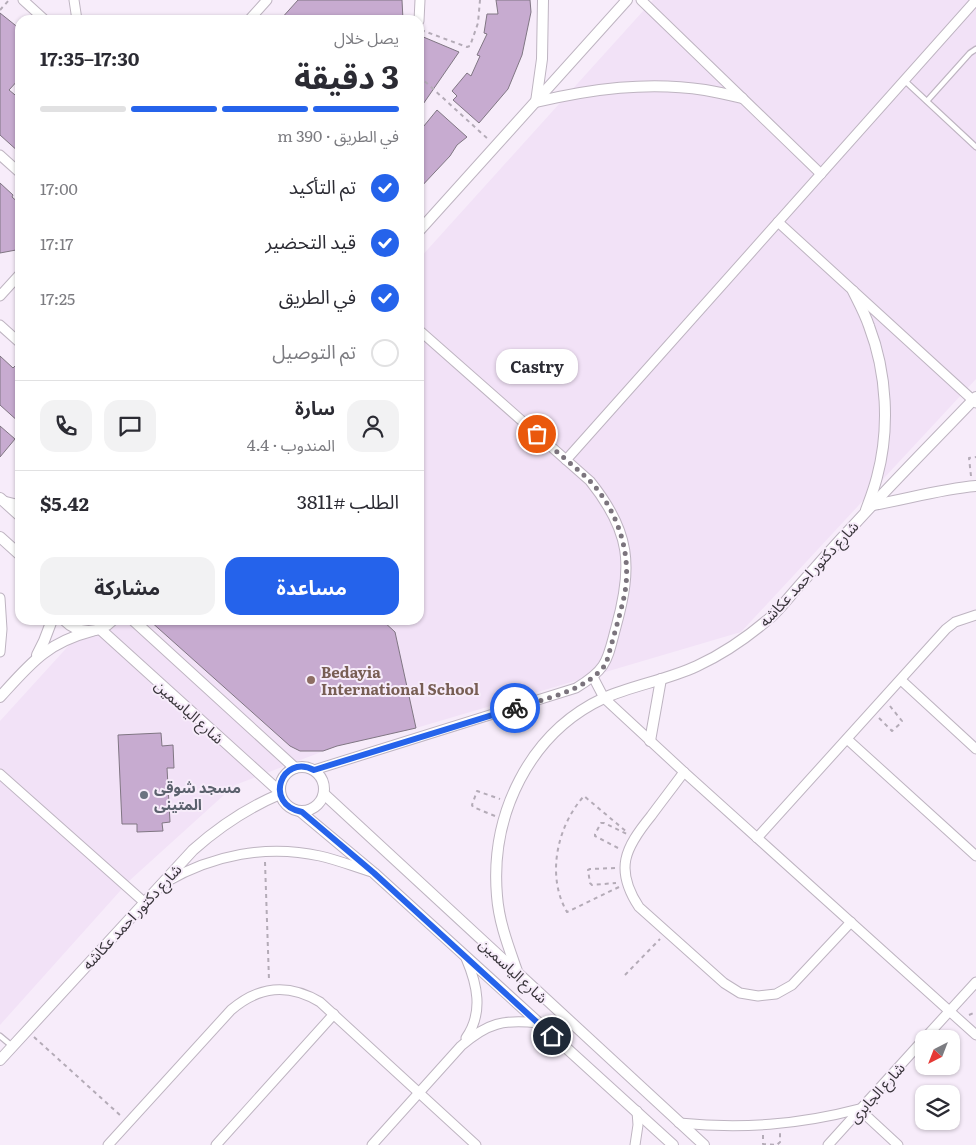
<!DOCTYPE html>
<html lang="ar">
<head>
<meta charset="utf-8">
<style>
	body { margin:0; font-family:Literata,"Noto Sans Arabic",serif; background:#f2f2f3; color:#2b2b33; direction:rtl; height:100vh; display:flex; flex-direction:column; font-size:19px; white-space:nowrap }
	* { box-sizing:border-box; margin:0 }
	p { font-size:16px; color:#7c7c81 }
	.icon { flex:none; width:28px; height:28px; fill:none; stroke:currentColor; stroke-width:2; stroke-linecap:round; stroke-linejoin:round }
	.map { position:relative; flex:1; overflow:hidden; direction:ltr }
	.details { position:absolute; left:15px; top:15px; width:409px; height:610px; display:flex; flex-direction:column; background:#fff; border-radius:15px; box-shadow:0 1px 4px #0004; direction:rtl }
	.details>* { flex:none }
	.needle { width:32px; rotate:222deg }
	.fabs { position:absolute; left:915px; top:1030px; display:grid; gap:10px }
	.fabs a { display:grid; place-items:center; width:45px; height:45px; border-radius:10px; background:#fff; box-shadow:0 1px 4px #0004; font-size:25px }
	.pin { position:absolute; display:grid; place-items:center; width:42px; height:42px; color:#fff; margin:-21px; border:2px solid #fff; border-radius:50%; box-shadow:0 1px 5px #0007 }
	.courier { position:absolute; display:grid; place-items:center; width:50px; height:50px; margin:-25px; border:4px solid #2563eb; border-radius:50%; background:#fff; color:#222; box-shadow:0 1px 6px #0007 }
	.bubble { position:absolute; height:35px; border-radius:15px; background:#fff; box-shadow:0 1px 4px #0004; font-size:16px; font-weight:700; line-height:35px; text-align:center; direction:rtl }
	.summary em { font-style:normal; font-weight:700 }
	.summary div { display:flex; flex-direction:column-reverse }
	.summary { display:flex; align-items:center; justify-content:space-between; height:85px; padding:0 25px }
	h1 { font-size:32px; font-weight:700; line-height:38px }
	.bar { display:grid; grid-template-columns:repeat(4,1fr); gap:8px 5px; align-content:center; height:60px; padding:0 25px }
	.bar i { height:6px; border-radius:4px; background:#e1e1e2 }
	.bar .selected { background:#2563eb }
	.bar p { grid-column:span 4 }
	.line { display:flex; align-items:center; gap:12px; padding:0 25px; border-top:1px solid #e1e1e2 }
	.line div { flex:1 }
	.round { display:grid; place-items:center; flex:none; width:52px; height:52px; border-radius:15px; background:#f2f2f3 }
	ol { padding:0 25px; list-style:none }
	li { display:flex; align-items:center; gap:15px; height:55px }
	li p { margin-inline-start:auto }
	li .icon { padding:5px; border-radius:50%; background:#2563eb; color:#fff; stroke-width:4 }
	li:last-child { color:#7c7c81 }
	li i { width:28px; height:28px; border:2px solid #e1e1e2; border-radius:50% }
	.primary-button { display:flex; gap:10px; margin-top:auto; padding:10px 25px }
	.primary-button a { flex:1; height:58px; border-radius:15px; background:#2563eb; color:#fff; font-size:20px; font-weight:700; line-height:58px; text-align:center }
	.primary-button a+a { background:#f2f2f3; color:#2b2b33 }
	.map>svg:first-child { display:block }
</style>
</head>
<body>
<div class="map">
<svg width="976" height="1145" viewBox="0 0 976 1145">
	<rect width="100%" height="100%" fill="#f7ecfa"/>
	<polygon fill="#f2e2f7" points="653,0 976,0 976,379 741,632 416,728 337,746 235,785 129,881 0,1025 0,721 92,620 419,620 419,259"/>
	<g fill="#c7abd0" stroke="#807683">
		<polygon points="298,0 402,0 403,20 280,20"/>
		<polygon points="496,0 530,0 531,12 522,55 508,89 479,123 453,100 457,96 452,91 467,73 471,76 480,56 477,55 487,34 484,33 487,14 498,14"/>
		<polygon points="0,13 20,29 20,78 9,90 20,99 20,153 0,135"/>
		<polygon points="421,36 459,52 419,110 419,40"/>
		<polygon points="437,110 467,137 457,145 450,156 419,189 419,132"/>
		<polygon points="0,183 13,195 12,197 20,204 19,246 16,250 0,253"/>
		<polygon points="0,356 13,368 15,366 20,370 20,423 0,405"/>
		<polygon points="0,426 15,439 0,457"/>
		<polygon points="149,620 382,620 395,632 416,728 337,746 323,751 300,751 290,746"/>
		<polygon points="161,733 162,746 173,745 174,768 167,768 170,822 162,823 163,831 137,832 137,824 122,824 118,735"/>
	</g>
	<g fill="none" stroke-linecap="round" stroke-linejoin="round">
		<g stroke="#beb4c1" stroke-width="7">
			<g id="service">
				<polyline points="904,80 976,147"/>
				<polyline points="927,101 970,53 976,49"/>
				<polyline points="0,1036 12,1046"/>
			</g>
		</g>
		<g stroke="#beb4c1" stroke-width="11">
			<g id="minor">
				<polyline points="23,0 45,20"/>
				<polyline points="74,0 77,20"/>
				<polyline points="641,0 821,174"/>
				<polyline points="249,20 267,0"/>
				<polyline points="419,21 420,0"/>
				<polyline points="0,155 20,173"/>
				<polyline points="778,222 976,403"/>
				<polyline points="0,296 20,274"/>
				<polyline points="0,325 20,343"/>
				<polyline points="566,460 976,0"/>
				<polyline points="4,501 20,505"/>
				<polyline points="0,598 2,629 0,652"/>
				<polyline points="593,677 604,698 684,772 976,1035"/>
				<polyline points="901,680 976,749"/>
				<polyline points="847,739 976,856"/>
				<path d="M314 770 576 688C608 669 607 660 616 627 633 566 631 532 590 481L419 330"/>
				<path d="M684 772C673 787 662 801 651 816 625 848 614 869 639 907L724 983 740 993 758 996 776 994 792 985 851 922"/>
				<polyline points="0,774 144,902"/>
				<polyline points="757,838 946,629 955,622 976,615"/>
				<path d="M166 882C213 855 267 844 320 856 338 860 355 867 372 872"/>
				<path d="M466 958C477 984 484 1012 466 1038"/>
				<polyline points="924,1039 976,982"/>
				<path d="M679 1123C742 1129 798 1125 859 1109L898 1145"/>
				<path d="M108 1145 231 1010C259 986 288 983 320 1002L476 1145"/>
				<polyline points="216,1145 334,1014"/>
				<path d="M372 1145 461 1046C487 1023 504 1019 538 1023"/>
				<polyline points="635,1145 638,1125 637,1111"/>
				<polyline points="828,1145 924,1039"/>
			</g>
		</g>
		<g stroke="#beb4c1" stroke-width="12">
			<g id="tertiary">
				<path d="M543 0 542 59 536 102C591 89 648 81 705 90 717 92 730 95 742 98"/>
				<polyline points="419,231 627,0"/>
				<path d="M853 291C859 303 865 314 869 326 887 373 890 429 877 477 874 489 870 499 866 510"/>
				<polyline points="0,498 20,516"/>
				<path d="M873 505C907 499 941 489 976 486"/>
				<polyline points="0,537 20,555"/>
				<path d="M64 620C79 635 99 634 113 620"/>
				<polyline points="133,620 295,768"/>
				<polyline points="100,629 280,792"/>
				<polyline points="37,655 44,641 52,620"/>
				<path d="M0 697C30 664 46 643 92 631"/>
				<polyline points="650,741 661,679"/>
				<circle cx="302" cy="789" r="22"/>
				<polyline points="324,794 704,1145"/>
				<polyline points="301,812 374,873 673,1145"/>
				<path d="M518 974C509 948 499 923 497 896 490 815 529 733 604 698 634 685 667 680 697 666 723 654 749 636 771 617 781 608 789 597 798 587 816 567 834 546 853 526 893 482 935 440 976 397"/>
				<path d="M0 1060 193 850C220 826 247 808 280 794"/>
			</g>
		</g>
		<g stroke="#b4abb7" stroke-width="2" stroke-dasharray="4 4" stroke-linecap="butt">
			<polyline points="0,10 9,0"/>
			<polyline points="421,30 467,47 470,46 478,23 480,0"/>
			<polyline points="419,76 489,140"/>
			<polyline points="971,476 969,458 976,457"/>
			<polyline points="879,718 892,731 901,723 902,721 890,706"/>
			<polyline points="495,816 473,807 472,805 477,791 500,799"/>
			<polyline points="618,848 595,836 595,834 601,823 604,823 627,834"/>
			<polyline points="265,862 269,980"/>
			<polyline points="615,868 590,869 588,870 590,883 592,885 616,883"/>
			<path d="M619 887 567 912C546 876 557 826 584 796L628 833"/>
			<polyline points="625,975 660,939"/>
			<polyline points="969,1015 976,1012"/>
			<polyline points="34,1037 121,1116"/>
			<polyline points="763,1135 763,1144 777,1145 780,1142 780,1132"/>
		</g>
		<use href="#service" stroke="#fff" stroke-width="4.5"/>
		<use href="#minor" stroke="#fff" stroke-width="9"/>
		<use href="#tertiary" stroke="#fff" stroke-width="10"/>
	</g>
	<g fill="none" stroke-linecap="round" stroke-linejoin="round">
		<path stroke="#7b747d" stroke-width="5" stroke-dasharray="0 9" d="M515 708C546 698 585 692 606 664 612 642 619 619 624 597 633 556 618 510 589 480 572 464 554 450 537 434"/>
		<path stroke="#2563eb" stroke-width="6" d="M515 708 314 770C281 753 263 805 302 812L374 873 552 1036"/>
	</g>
	<circle fill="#8d6e63" stroke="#f7ecfa" stroke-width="2" cx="311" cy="680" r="5"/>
	<circle fill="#6b7280" stroke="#f7ecfa" stroke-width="2" cx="144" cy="795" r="5"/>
	<g text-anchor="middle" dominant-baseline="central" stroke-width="4" stroke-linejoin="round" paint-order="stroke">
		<g font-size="15" fill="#38343a" stroke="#f7ecfa">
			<text transform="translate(808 573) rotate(-47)">شارع دكتور احمد عكاشه</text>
			<text transform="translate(190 711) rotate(42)">شارع الياسمين</text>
			<text transform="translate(131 916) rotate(-47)">شارع دكتور احمد عكاشه</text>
			<text transform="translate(514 970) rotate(43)">شارع الياسمين</text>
			<text transform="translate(876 1092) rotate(-48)">شارع الجابرى</text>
		</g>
		<g font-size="15" font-weight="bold" fill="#785e54" stroke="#f7ecfa" text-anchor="start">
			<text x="321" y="671">Bedayia<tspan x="321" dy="17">International School</tspan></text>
		</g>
		<g font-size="15" font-weight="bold" fill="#5b616d" stroke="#f7ecfa" text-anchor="start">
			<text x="154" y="786">مسجد شوقى<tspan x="154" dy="17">المتينى</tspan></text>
		</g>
	</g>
</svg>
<div class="fabs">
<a><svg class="needle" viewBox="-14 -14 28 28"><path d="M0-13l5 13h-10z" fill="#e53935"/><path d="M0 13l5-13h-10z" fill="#7c7c81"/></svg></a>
<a><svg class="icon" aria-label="layers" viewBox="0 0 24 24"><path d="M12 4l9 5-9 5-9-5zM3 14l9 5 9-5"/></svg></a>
</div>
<div class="pin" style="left:537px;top:434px;background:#ea580c"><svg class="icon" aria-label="bag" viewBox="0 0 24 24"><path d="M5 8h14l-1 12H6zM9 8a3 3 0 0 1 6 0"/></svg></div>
<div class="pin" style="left:552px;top:1036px;background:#1f2937"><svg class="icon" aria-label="home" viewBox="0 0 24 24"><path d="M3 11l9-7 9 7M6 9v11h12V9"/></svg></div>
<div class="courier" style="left:515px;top:708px"><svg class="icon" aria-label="bike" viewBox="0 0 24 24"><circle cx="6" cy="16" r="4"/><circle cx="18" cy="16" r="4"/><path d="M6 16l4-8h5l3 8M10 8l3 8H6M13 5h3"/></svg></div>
<div class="bubble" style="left:496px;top:349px;width:82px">Castry</div>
<section class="details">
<div class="summary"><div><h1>3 دقيقة</h1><p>يصل خلال</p></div><em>17:30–17:35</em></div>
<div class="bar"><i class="selected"></i><i class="selected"></i><i class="selected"></i><i></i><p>في الطريق · 390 m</p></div>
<ol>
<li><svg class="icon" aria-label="check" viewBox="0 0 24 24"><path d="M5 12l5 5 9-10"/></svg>تم التأكيد<p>17:00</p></li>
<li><svg class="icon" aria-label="check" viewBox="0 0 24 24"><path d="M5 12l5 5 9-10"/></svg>قيد التحضير<p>17:17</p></li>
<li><svg class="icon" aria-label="check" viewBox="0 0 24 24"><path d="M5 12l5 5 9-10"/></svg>في الطريق<p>17:25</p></li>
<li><i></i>تم التوصيل</li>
</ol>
<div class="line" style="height:90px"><a class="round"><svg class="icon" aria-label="person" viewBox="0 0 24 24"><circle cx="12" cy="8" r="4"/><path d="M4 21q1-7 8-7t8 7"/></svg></a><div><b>سارة</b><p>المندوب · 4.4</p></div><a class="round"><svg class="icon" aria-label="chat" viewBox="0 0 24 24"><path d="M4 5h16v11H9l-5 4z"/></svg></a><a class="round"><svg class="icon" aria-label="phone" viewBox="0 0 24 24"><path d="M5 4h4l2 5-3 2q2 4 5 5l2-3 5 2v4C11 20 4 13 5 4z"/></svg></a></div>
<div class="line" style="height:65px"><div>الطلب #3811</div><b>$5.42</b></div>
<div class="primary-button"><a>مساعدة</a><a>مشاركة</a></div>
</section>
</div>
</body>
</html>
